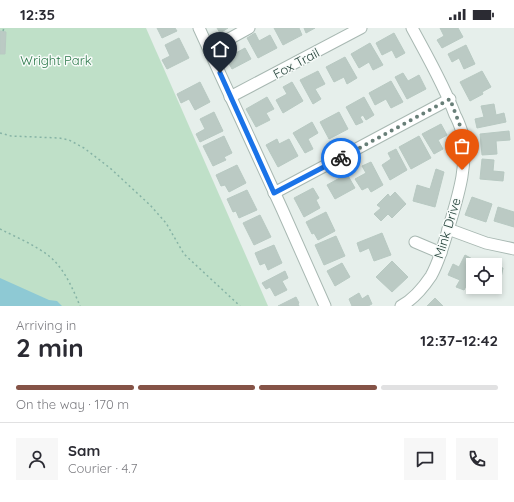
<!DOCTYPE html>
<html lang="en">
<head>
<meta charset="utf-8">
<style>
	body { margin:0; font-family:Quicksand,sans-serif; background:#f7f7f7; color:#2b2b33; height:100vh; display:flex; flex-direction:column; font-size:15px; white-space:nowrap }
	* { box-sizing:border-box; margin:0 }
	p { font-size:13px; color:#7c7c81 }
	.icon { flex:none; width:22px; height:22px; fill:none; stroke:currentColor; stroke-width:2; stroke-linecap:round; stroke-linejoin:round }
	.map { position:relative; height:278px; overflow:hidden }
	.sheet { display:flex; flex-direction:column; background:#fff; flex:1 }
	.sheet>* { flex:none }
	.controls { position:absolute; left:466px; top:230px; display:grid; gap:8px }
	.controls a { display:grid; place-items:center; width:36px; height:36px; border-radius:0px; background:#fff; box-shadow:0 2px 6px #0003; font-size:20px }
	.pin { position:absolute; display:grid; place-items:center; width:34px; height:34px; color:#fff; margin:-41px -17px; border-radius:50% 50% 50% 0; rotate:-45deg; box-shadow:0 0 4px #0007 }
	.pin .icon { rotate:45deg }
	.courier { position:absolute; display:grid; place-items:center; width:40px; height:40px; margin:-20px; border:3px solid #1a73e8; border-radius:50%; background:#fff; color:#222; box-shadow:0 1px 5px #0007 }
	.summary em { font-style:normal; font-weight:700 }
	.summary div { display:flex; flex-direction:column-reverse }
	.summary { display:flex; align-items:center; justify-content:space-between; height:68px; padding:0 16px }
	h1 { font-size:26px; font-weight:700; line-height:30px }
	.bar { display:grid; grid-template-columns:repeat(4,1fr); gap:6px 4px; align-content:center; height:48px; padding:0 16px }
	.bar i { height:5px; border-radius:3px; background:#e1e1e2 }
	.bar .current { background:#855347 }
	.bar p { grid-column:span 4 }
	.line { display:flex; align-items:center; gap:10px; padding:0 16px; border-top:1px solid #e1e1e2 }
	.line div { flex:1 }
	.round { display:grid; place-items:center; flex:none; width:42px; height:42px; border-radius:0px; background:#f7f7f7 }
	.status { display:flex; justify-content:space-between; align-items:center; height:28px; padding:0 20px; background:#fff; direction:ltr }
	.status svg { height:11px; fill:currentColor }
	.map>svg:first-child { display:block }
</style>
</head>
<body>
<div class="status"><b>12:35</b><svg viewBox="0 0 49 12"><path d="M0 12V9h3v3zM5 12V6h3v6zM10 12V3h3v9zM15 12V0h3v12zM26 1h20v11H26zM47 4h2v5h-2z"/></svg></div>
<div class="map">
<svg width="514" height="278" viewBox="0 0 514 278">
	<rect width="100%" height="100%" fill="#e6efeb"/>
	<polygon fill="#bfe0c8" points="0,0 146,0 268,278 0,278"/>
	<polygon fill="#8ec9d4" points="0,250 49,272 57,273 62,278 0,278"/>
	<g fill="#bbcac4" stroke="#b8c9c2">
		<polygon points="157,0 175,0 177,3 162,10"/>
		<polygon points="217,0 228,0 220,5"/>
		<polygon points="274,0 299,0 302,7 283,17"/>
		<polygon points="304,0 315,0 306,5"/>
		<polygon points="440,0 458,0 463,9 442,20 437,12 444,8"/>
		<polygon points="0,3 6,4 5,26 0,26"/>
		<polygon points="255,5 259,13 270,7 277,20 258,30 247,10"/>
		<polygon points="394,5 405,25 396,30 392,22 382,27 376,15"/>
		<polygon points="179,10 189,30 167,41 162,32 170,28 165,17"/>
		<polygon points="370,15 383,37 373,42 369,34 359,40 351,26"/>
		<polygon points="466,17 475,36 464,41 459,30 452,34 448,26"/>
		<polygon points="230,19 234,26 245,20 251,31 232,41 222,23"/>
		<polygon points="345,29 357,50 347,56 344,49 334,54 326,39"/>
		<polygon points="318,43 325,56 315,61 321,71 313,76 300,52"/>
		<polygon points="482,43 491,59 482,64 483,66 470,73 460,54"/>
		<polygon points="403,45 408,53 419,47 426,61 407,71 395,49"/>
		<polygon points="391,53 403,74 391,80 386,71 375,77 369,65"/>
		<polygon points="200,54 210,74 195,82 189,71 181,75 177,66"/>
		<polygon points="292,54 303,73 283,85 276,72 287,66 283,59"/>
		<polygon points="267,69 274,81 266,85 270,92 256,99 246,81"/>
		<polygon points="364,69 374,87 366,92 363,87 360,89 363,94 356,97 346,79"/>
		<polygon points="494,76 496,87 504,85 506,94 477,100 475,91 484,89 481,78"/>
		<polygon points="214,84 223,103 200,114 196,106 205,101 200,91"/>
		<polygon points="339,84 348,101 329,111 320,94"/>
		<polygon points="312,94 318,105 308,111 313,121 305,125 293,105"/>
		<polygon points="441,96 447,107 438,112 443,121 434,126 422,106"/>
		<polygon points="509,103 510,112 496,113 497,126 482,127 480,106"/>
		<polygon points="224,108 232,125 224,129 226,132 213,138 203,118"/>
		<polygon points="419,108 431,130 411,141 399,119"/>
		<polygon points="277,111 279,116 289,111 298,128 278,139 266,117"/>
		<polygon points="396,121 407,142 390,152 382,137 391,131 388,125"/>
		<polygon points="482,131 494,132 493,143 504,144 503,153 480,151"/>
		<polygon points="371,134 383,157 371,164 368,159 362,162 355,151 366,145 362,138"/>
		<polygon points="237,137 246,155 229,164 225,157 221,158 216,147"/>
		<polygon points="436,141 444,144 435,179 413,173 417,157 430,161"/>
		<polygon points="347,146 355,160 335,171 327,157"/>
		<polygon points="313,160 319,170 316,172 320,180 304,189 294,170"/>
		<polygon points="247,162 257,182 239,190 236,183 233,184 227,171"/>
		<polygon points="395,164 406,176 392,190 388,186 381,193 374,186 381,180 377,177 388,166 390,169"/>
		<polygon points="472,169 492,176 486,194 465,187"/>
		<polygon points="498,179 514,184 514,199 494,193"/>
		<polygon points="326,184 335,203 318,212 314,205 312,206 306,194"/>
		<polygon points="260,187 271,209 254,217 243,195"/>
		<polygon points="382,205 391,227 374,233 369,220 360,224 357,215"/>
		<polygon points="336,208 345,228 324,237 315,217"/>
		<polygon points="274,217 282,235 268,242 265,235 260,237 255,225"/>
		<polygon points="465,227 478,234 477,237 473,237 473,245 464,262 456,259 460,252 448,247 453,236 459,239"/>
		<polygon points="392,233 408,249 392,264 376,249"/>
		<polygon points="342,235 350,249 335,258 327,243"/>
		<polygon points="495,238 503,240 500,255 495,254"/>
		<polygon points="285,243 288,250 282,253 287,262 275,268 270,259 266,261 262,255"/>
		<polygon points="478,259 492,259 491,263"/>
		<polygon points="359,265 362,271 368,267 372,276 368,278 352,278 349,271"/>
		<polygon points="296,269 299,275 298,276 299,278 278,278"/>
		<polygon points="435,270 443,278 427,278"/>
	</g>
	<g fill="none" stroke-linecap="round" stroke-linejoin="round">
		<g stroke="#a8b8b2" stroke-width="13">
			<g id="minor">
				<polyline points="199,0 282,181 325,278"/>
				<polyline points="209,22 249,0"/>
				<polyline points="230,69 361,0"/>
				<polyline points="274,165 450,71"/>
				<polyline points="448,201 486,215 514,221"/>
				<polyline points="415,214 441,225"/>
				<path d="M401 278C414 271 423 260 431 248 439 234 443 218 448 202 457 171 469 137 462 104 460 98 458 92 455 87 444 57 427 28 412 0"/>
			</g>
		</g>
		<g stroke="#86b3a5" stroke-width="1.5" stroke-dasharray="2 3" stroke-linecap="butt">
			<polyline points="3,3 4,0"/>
			<polyline points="0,105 11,108 59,110 69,112 84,120 110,140 150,177 166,195 184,226 240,278"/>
			<path d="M0 201C16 209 35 217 49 228 64 240 73 261 80 278"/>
		</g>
		<use href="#minor" stroke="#fff" stroke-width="11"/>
	</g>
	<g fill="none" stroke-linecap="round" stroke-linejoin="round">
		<polyline stroke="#687f78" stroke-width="4" stroke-dasharray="0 7.2" points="341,130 450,71 462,103 464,120 462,142"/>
		<polyline stroke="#1a73e8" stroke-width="5" points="220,45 274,165 341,130"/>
	</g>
	<g text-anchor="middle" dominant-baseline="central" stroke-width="3" stroke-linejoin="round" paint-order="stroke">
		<g font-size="13" fill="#2d7a4b" stroke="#f7fbf9">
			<text x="56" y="32">Wright Park</text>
		</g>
		<g font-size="13" fill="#24423a" stroke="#f7fbf9">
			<text transform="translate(296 35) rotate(-28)">Fox Trail</text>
			<text transform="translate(447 200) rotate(-73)">Mink Drive</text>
		</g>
	</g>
</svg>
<div class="controls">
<a><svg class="icon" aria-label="locate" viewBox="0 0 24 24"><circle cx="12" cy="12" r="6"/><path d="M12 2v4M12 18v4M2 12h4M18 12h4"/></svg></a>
</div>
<div class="pin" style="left:462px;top:142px;background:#ea580c"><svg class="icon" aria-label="bag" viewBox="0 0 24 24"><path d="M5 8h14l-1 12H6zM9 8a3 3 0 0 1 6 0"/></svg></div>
<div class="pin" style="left:220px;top:45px;background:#1f2937"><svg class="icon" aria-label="home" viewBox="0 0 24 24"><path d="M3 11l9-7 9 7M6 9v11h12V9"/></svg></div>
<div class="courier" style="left:341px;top:130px"><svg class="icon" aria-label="bike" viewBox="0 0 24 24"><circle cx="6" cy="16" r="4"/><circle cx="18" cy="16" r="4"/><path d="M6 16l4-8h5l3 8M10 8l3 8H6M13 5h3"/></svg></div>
</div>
<section class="sheet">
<div class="summary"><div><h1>2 min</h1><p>Arriving in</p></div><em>12:37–12:42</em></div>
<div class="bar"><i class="current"></i><i class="current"></i><i class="current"></i><i></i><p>On the way · 170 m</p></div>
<div class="line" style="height:72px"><a class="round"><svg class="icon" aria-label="person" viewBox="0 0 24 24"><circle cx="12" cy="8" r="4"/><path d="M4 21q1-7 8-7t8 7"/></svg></a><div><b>Sam</b><p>Courier · 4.7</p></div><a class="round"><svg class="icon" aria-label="chat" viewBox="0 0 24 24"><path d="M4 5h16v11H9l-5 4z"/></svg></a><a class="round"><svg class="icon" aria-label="phone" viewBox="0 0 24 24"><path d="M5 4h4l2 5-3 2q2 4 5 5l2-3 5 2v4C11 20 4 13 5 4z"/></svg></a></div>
</section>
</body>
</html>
